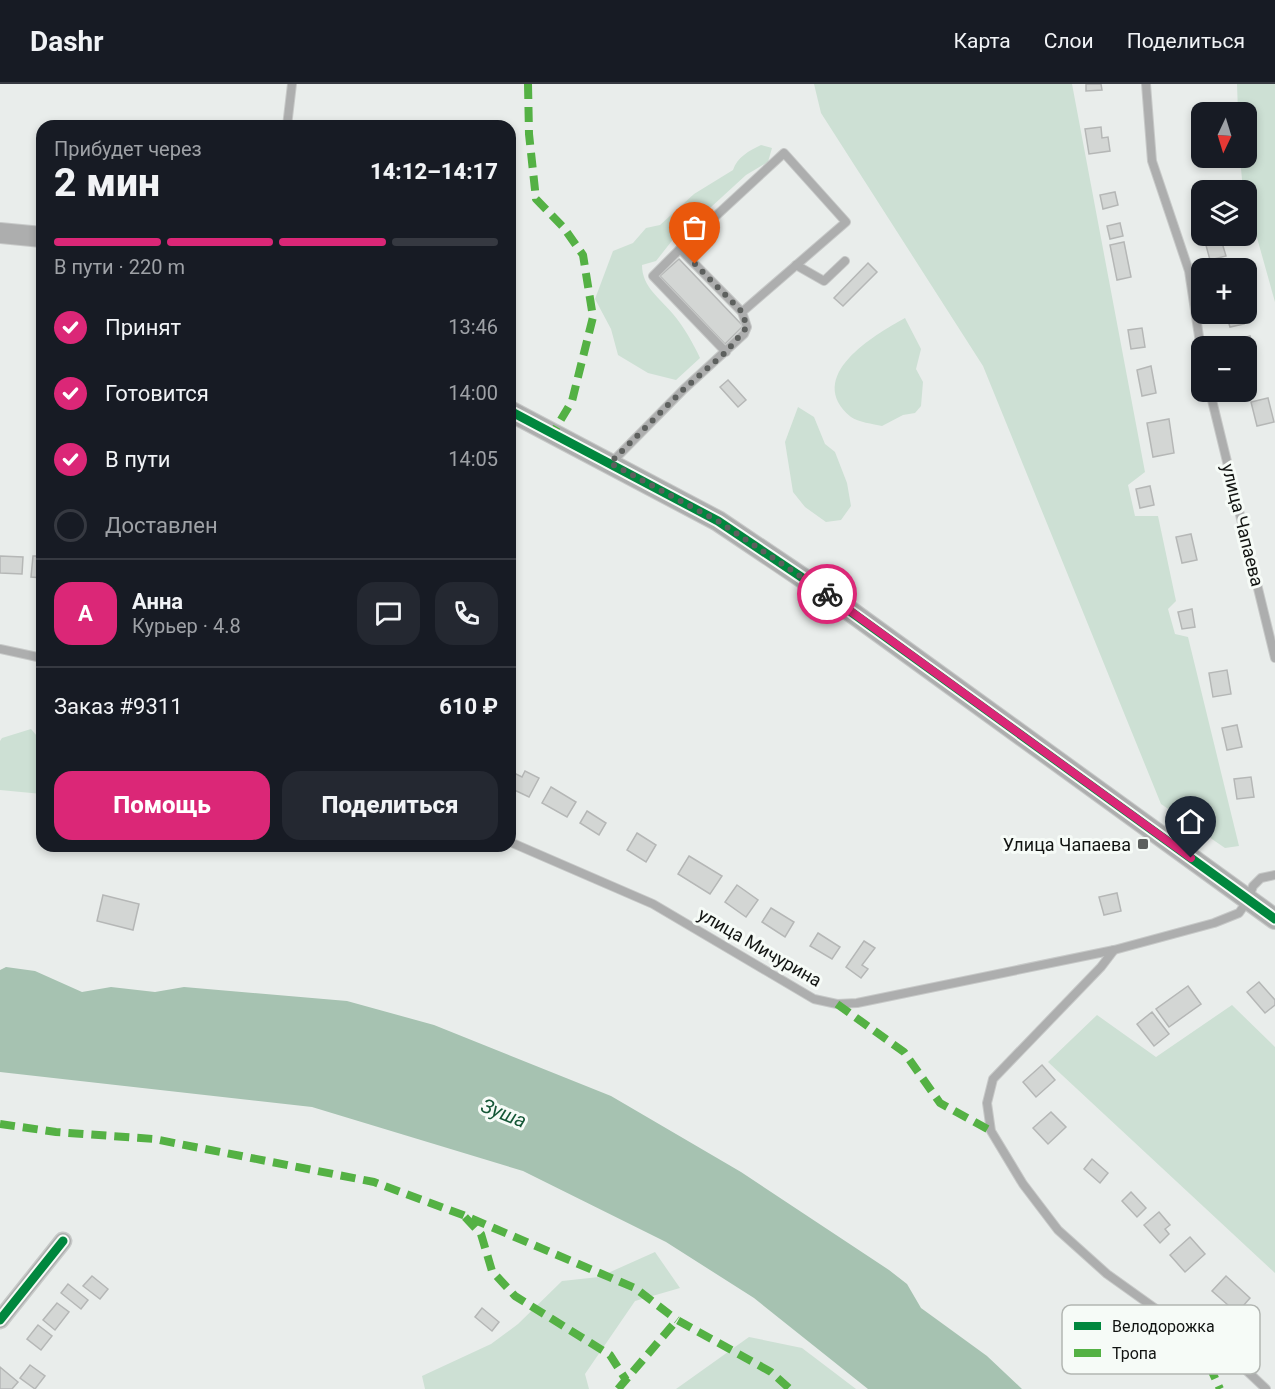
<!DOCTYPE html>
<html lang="ru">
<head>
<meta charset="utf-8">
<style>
	body { margin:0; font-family:Roboto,sans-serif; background:#242831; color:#f1f3f6; height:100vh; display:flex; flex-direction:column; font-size:22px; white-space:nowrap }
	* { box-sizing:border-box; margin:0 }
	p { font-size:20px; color:#9ea1a6 }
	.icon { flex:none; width:33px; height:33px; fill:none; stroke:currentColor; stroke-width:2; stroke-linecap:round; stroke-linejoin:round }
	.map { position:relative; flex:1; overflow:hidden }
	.side { position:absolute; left:36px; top:36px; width:480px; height:732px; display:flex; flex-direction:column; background:#171b24; border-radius:18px; box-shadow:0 3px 9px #0003 }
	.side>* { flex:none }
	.needle { width:39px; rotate:184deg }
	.fabs { position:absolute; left:1191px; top:18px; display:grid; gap:12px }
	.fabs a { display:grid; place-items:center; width:66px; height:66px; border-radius:12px; background:#171b24; box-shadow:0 3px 9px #0003; font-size:30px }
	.pin { position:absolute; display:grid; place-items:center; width:51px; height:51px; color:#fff; margin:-62px -26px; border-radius:50% 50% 50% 0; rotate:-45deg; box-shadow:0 0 6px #0007 }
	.pin .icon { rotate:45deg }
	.courier { position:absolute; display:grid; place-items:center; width:60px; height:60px; margin:-30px; border:4px solid #db2777; border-radius:50%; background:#fff; color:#222; box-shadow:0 2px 8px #0007 }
	.head em { font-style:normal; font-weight:800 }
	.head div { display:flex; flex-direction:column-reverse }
	.head { display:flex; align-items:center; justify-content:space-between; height:102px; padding:0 18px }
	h1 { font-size:39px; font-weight:800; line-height:45px }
	.bar { display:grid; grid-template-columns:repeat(4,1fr); gap:9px 6px; align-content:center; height:72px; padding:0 18px }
	.bar i { height:8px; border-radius:4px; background:#363941 }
	.bar .active { background:#db2777 }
	.bar p { grid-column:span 4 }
	.line { display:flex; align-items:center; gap:15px; padding:0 18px; border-top:2px solid #363941 }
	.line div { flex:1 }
	.round { display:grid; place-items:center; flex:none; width:63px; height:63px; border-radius:18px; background:#242831 }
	ol { padding:0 18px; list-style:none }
	li { display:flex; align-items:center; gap:18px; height:66px }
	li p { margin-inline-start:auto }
	li .icon { padding:6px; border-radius:50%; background:#db2777; color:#fff; stroke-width:4 }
	li:last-child { color:#9ea1a6 }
	li i { width:33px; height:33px; border:3px solid #363941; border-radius:50% }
	.action { display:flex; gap:12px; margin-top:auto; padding:12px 18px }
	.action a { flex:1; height:69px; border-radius:18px; background:#db2777; color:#fff; font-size:24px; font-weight:800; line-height:69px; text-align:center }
	.action a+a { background:#242831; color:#f1f3f6 }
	header { display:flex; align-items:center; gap:36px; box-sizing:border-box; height:84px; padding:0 30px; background:#171b24; border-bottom:2px solid #363941 }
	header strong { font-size:28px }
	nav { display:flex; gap:33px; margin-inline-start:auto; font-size:21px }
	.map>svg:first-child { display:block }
</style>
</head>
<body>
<header>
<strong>Dashr</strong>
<nav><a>Карта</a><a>Слои</a><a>Поделиться</a></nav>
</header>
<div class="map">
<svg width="1275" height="1305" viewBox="0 0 1275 1305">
	<rect width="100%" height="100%" fill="#e9edeb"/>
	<g fill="#cde0d4">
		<polygon points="814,0 1072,0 1145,388 1128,401 1135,432 1158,432 1176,517 1168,525 1175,550 1188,553 1239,762 1225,764 1161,720 983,282 821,29"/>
		<polygon points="1237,0 1275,0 1275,218 1247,118 1246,106 1243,106 1240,74 1246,74 1246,28 1238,28"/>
		<path d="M761 61 772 64 768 78 746 91 710 124 686 139 656 177 642 181C642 203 660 214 673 230 684 243 693 259 700 274L676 296 648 289 618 271 611 245 595 215 613 167 633 159 646 144 660 141 694 110 733 86C737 73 749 67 761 61Z"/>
		<path d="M905 234 921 265 916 285 923 298 921 322 915 329 903 331 882 342C873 340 858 338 851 333 803 293 874 251 905 234Z"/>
		<polygon points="798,323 814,333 825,360 835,368 847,399 851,422 841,436 826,438 805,423 793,408 785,358"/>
		<polygon points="31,645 42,658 42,710 0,706 0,657 2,654"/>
		<polygon points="1232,921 1275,963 1275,1189 1048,978 1097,931 1156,973"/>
		<polygon points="655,1168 680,1204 635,1217 585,1290 589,1305 425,1305 422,1292 491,1260 518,1240 562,1197 599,1193"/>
		<polygon points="749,1253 802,1264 856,1305 676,1305"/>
	</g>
	<polygon fill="#a6c2b1" points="6,883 35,887 82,908 111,903 155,908 184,903 347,917 434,941 611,1012 741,1088 889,1186 907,1200 921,1224 987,1272 1022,1305 868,1305 754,1214 666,1158 523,1087 312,1023 0,988 0,886"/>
	<g fill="#d3d6d4" stroke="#b5b7b6" stroke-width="1.5">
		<polygon points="1086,0 1101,0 1102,6 1086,7"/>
		<polygon points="1101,43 1102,54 1108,53 1110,67 1089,70 1085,45"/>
		<polygon points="1115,108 1118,121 1103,125 1100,111"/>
		<polygon points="1120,139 1123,152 1110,155 1107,142"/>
		<polygon points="1211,152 1220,152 1226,172 1210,176 1204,154"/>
		<polygon points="1124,158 1131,193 1117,196 1110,161"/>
		<polygon points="679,175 743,242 725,260 660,192"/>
		<polygon points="868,179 877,188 843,222 834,214"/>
		<polygon points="1226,230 1241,230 1244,240 1230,243"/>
		<polygon points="1142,244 1145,263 1131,265 1128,246"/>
		<polygon points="1250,252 1254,265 1246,267 1246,262 1235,262 1234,257"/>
		<polygon points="1151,282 1156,309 1142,312 1137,286"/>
		<polygon points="728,296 746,316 738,323 720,303"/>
		<polygon points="1268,314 1274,338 1257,342 1251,318"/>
		<polygon points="1169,335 1174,369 1153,373 1147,339"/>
		<polygon points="1150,402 1154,421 1140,424 1136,405"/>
		<polygon points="1191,450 1197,476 1182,479 1176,453"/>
		<polygon points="0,472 23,473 22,490 0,489"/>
		<polygon points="33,472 42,472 42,494 31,493"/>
		<polygon points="1192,525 1195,543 1182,545 1178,528"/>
		<polygon points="1227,586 1231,610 1213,613 1209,589"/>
		<polygon points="1237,641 1242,663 1227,666 1222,644"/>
		<polygon points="510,687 522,693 525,687 539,694 529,713 510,704"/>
		<polygon points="1251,693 1254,713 1237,715 1234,695"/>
		<polygon points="551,703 576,718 567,733 542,719"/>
		<polygon points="587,727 606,739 599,751 580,739"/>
		<polygon points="637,749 656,761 646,778 627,766"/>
		<polygon points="689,772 722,792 710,810 678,790"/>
		<polygon points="737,801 758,816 746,833 725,818"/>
		<polygon points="1117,809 1121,827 1104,831 1099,813"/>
		<polygon points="103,811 139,820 133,846 97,837"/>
		<polygon points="771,824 794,838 785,853 762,838"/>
		<polygon points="818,849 840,863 832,875 810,862"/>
		<polygon points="864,857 875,864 862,881 868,885 861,894 846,883"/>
		<polygon points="1259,898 1275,916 1275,921 1265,929 1247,908"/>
		<polygon points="1188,902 1201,920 1169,943 1156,925"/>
		<polygon points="1152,928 1169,950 1154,962 1137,940"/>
		<polygon points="1042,981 1055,996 1036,1013 1023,998"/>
		<polygon points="1051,1028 1066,1043 1048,1060 1033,1044"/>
		<polygon points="1092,1075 1108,1089 1100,1099 1084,1085"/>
		<polygon points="1131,1108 1146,1124 1137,1133 1122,1117"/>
		<polygon points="1159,1128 1170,1141 1165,1145 1169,1150 1160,1159 1144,1141"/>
		<polygon points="1190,1153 1205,1170 1185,1188 1170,1171"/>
		<polygon points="92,1192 108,1205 100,1215 83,1202"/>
		<polygon points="1226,1192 1250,1214 1237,1229 1212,1207"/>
		<polygon points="68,1200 88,1216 81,1225 61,1209"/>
		<polygon points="57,1219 69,1228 55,1246 43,1236"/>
		<polygon points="482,1224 499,1238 492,1247 475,1233"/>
		<polygon points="38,1241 52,1252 41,1266 27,1255"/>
		<polygon points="30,1281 45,1292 35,1305 20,1294"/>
		<polygon points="0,1283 18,1298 12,1305 0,1305"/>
	</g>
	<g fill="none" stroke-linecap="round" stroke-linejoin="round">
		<g stroke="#c7c9c8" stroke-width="10">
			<g id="service">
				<polyline points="1146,0 1152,77 1189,187 1202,272"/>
				<polyline points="287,42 292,0"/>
				<polyline points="680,165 653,192 726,268"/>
				<polyline points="796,181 824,197 845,177"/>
				<polyline points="1210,308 1275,574"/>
				<polyline points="611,379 684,305 744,250 747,243 742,228 846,138 784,69 680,165 742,228"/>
				<polyline points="0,565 42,574"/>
				<polyline points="510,758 653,820 814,915 837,920 857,919 1114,866 1214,839 1239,829 1248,816 1253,802 1261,794 1275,791"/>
				<polyline points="1114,866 1101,883 993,995 987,1019 991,1047 1023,1100 1058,1146 1107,1190 1170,1235 1230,1271 1266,1305"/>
			</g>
		</g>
		<g stroke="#c7c9c8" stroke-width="19">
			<polyline id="minor" points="0,1236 63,1157"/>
		</g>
		<g stroke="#c7c9c8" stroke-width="22">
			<g id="tertiary">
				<polyline points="0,149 42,153"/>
				<polyline points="510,327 718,437 825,509 1275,835"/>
			</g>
		</g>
		<use href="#service" stroke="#adaeae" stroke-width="8"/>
		<use href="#minor" stroke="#adaeae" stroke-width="16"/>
		<use href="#tertiary" stroke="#adaeae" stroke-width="20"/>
		<g stroke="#54b144" stroke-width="8" stroke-dasharray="15 8" stroke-linecap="butt">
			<polyline points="528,0 529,50 536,115 564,144 583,171 593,233 572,317 553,349"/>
			<polyline points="837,920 904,968 940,1019 991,1047"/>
			<polyline points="0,1040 56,1048 154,1055 374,1098 463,1131 635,1204 677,1236"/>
			<polyline points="465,1133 481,1150 492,1187 515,1212 610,1271 626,1296"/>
			<polyline points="1208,1258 1209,1281 1220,1305"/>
			<polyline points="618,1305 677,1236 771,1288 790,1305"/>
		</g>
		<g stroke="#f6fbf7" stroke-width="13">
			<g id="cycleway">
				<polyline points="510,327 718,437 825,509 1275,835"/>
				<polyline points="0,1236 63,1157"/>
			</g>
		</g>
		<use href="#cycleway" stroke="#00873e" stroke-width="9"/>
	</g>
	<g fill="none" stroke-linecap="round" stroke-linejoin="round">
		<polyline stroke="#5d605e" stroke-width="6" stroke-dasharray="0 10.8" points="695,180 742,228 747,243 726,268 684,305 610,379 718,437 827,510"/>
		<polyline stroke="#db2777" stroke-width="8" points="827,510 1191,774"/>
	</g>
	<rect fill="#5d605e" stroke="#f6fbf7" stroke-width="2" x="1137" y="754" width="12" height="12" rx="3"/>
	<g text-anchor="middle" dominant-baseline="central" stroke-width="6" stroke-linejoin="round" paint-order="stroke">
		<g font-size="18" fill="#121412" stroke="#f6fbf7">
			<text transform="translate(1243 441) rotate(76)">улица Чапаева</text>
			<text transform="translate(760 863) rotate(30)">улица Мичурина</text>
		</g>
		<g font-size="18" fill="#121412" stroke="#f6fbf7" text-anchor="end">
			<text x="1131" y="760">Улица Чапаева</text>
		</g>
		<g font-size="20" font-style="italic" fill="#155737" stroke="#f6fbf7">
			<text transform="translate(504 1029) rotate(22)">Зуша</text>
		</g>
	</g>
	<rect x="1062" y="1221" width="198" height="69" rx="9" fill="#f6fbf7" stroke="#b2b6b2" stroke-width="1.5"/>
	<rect x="1074" y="1238" width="27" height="8" fill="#00873e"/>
	<rect x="1074" y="1265" width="27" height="8" fill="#54b144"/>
	<g font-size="16" fill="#121412">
		<text x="1112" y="1248">Велодорожка</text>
		<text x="1112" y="1275">Тропа</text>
	</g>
</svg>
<div class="fabs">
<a><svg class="needle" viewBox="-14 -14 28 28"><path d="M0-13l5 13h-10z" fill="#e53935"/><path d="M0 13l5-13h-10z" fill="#9ea1a6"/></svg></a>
<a><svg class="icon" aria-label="layers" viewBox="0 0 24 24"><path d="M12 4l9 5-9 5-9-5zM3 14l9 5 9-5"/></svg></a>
<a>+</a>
<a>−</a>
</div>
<div class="pin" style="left:695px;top:180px;background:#ea580c"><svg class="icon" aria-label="bag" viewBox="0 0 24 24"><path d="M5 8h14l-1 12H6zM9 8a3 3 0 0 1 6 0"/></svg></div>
<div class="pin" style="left:1191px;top:774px;background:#1f2937"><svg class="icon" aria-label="home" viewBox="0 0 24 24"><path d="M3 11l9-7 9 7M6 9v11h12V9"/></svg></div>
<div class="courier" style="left:827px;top:510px"><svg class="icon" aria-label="bike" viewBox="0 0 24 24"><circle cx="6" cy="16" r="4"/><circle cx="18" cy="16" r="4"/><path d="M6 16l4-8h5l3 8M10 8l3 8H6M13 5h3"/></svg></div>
<section class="side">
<div class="head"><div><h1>2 мин</h1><p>Прибудет через</p></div><em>14:12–14:17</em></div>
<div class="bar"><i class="active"></i><i class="active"></i><i class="active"></i><i></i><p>В пути · 220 m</p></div>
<ol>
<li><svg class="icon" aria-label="check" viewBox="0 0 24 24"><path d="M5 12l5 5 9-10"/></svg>Принят<p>13:46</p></li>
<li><svg class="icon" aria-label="check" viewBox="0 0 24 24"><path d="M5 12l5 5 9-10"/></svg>Готовится<p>14:00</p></li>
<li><svg class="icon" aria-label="check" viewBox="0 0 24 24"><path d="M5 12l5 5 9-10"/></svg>В пути<p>14:05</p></li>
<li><i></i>Доставлен</li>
</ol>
<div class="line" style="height:108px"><b class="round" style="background:#db2777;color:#fff">А</b><div><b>Анна</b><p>Курьер · 4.8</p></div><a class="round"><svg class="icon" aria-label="chat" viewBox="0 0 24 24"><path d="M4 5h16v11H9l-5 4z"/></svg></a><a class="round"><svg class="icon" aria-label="phone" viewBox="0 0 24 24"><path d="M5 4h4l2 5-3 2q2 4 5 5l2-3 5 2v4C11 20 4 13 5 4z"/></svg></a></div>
<div class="line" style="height:78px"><div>Заказ #9311</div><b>610 ₽</b></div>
<div class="action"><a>Помощь</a><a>Поделиться</a></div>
</section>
</div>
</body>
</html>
